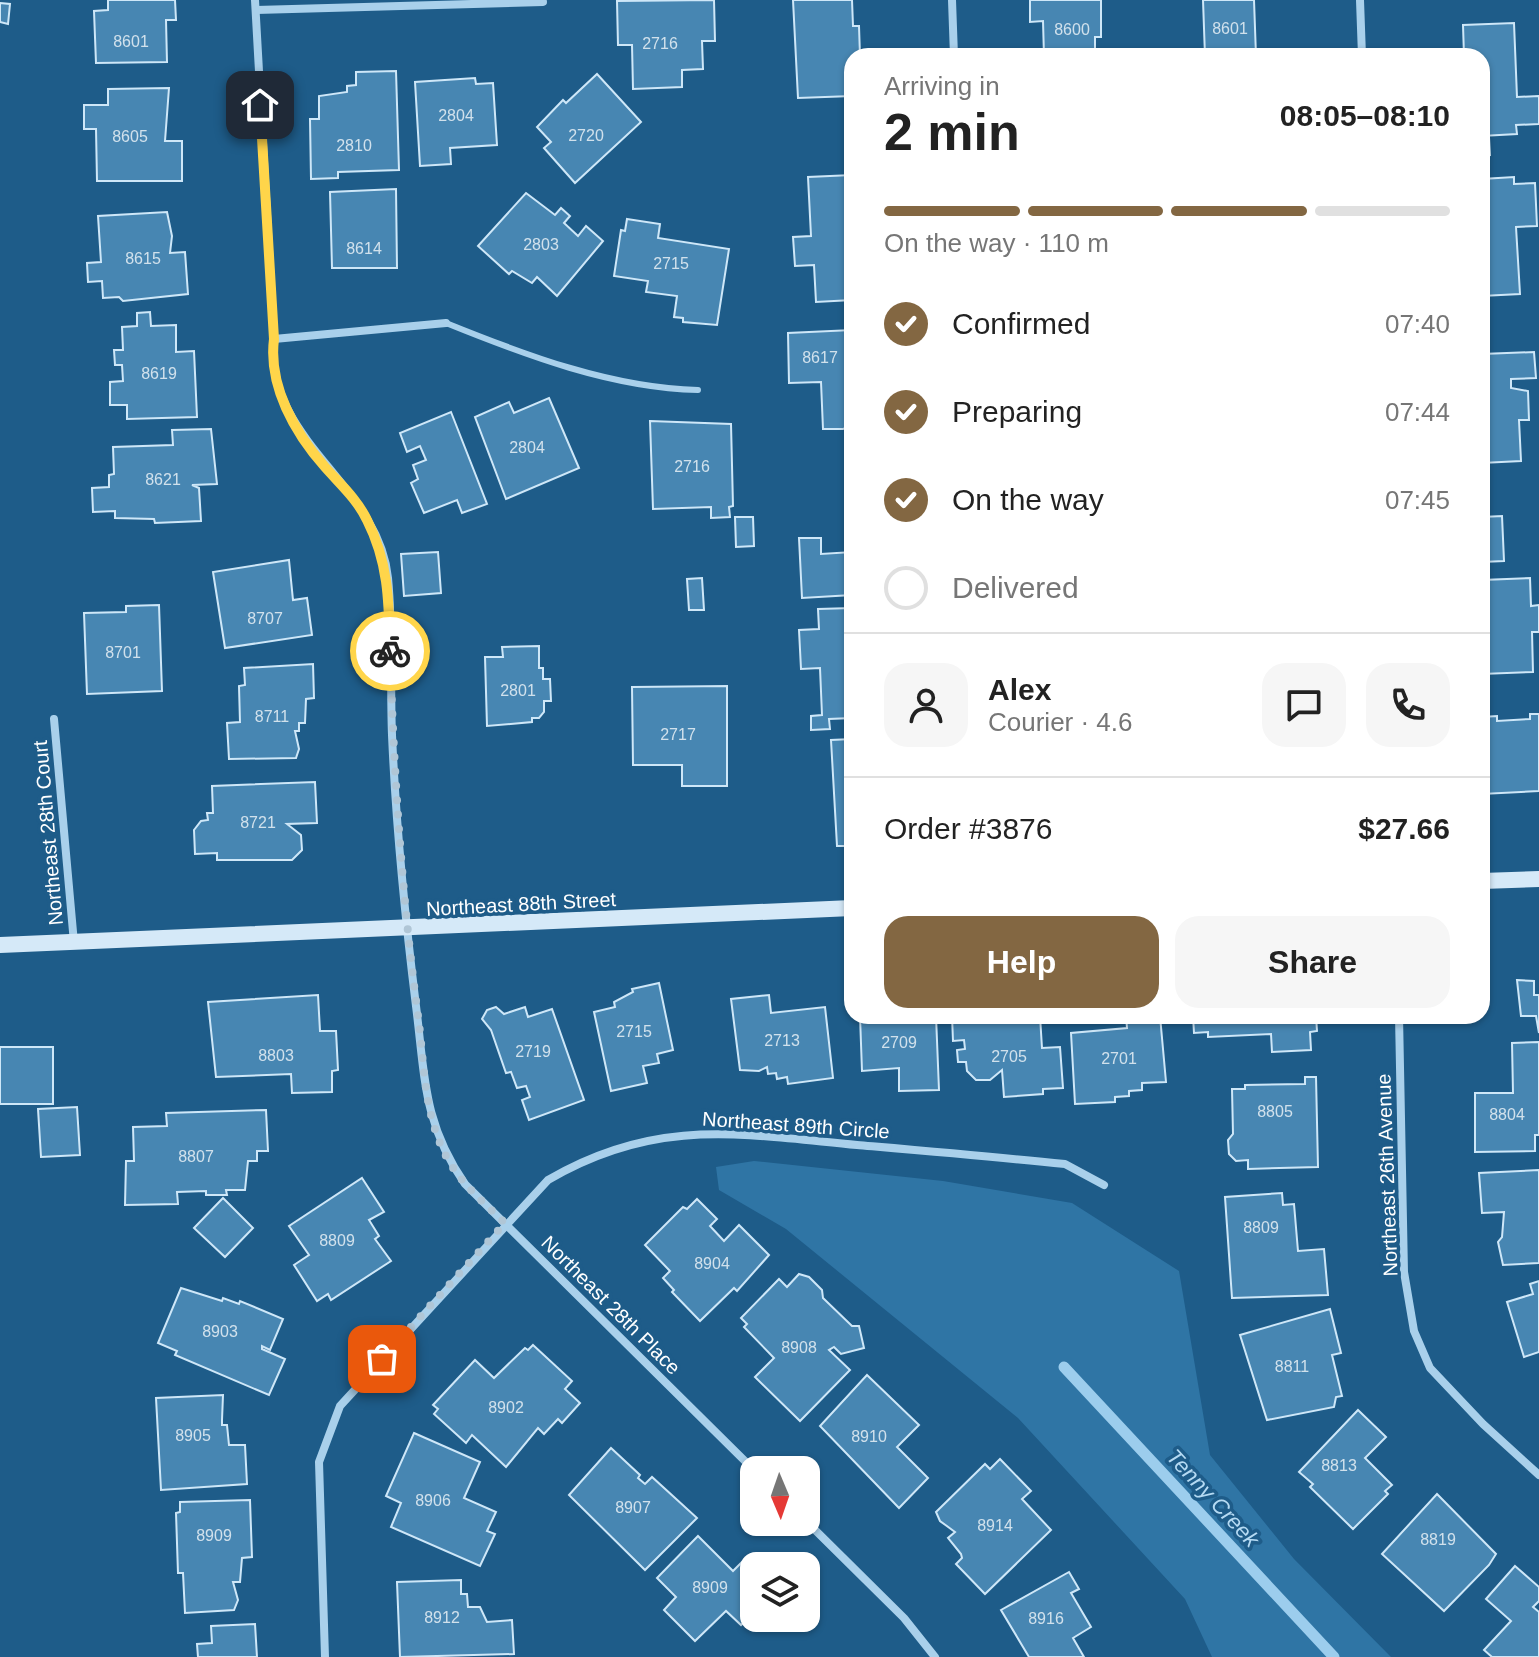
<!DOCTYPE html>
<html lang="en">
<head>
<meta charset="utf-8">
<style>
	body { margin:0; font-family:Helvetica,sans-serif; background:#f6f6f6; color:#222; height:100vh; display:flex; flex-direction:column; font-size:30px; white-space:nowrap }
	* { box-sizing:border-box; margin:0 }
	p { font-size:26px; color:#767676 }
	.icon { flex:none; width:44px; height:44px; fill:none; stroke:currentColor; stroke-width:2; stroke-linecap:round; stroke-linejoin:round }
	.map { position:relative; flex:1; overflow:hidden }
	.details { position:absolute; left:844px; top:48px; width:646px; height:976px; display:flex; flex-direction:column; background:#fff; border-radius:24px; box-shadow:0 2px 6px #0004 }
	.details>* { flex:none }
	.needle { width:52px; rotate:178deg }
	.buttons { position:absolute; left:740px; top:1456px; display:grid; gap:16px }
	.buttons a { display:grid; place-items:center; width:80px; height:80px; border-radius:16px; background:#fff; box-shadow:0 2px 6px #0004; font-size:40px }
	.pin { position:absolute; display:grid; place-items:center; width:68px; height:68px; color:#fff; margin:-34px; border-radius:16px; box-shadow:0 4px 12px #0006 }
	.courier { position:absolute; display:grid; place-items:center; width:80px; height:80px; margin:-40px; border:6px solid #ffd54a; border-radius:50%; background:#fff; color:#222; box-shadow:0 2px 10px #0007 }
	.summary em { font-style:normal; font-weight:600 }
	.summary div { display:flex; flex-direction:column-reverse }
	.summary { display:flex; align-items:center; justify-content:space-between; height:136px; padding:0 40px }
	h1 { font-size:52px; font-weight:600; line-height:60px }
	.bar { display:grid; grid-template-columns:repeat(4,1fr); gap:12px 8px; align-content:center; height:96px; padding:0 40px }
	.bar i { height:10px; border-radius:6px; background:#e0e0e0 }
	.bar .active { background:#836742 }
	.bar p { grid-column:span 4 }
	.line { display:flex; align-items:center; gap:20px; padding:0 40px; border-top:2px solid #e0e0e0 }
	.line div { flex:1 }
	.round { display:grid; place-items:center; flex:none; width:84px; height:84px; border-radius:24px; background:#f6f6f6 }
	ol { padding:0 40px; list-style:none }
	li { display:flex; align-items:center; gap:24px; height:88px }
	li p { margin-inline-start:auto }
	li .icon { padding:8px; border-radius:50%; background:#836742; color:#fff; stroke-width:4 }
	li:last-child { color:#767676 }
	li i { width:44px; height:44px; border:4px solid #e0e0e0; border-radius:50% }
	.button { display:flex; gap:16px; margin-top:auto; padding:16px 40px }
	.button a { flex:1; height:92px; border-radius:24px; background:#836742; color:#fff; font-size:32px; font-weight:600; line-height:92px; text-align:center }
	.button a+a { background:#f6f6f6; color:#222 }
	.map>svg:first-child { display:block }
</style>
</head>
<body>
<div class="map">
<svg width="1539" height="1657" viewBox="0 0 1539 1657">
	<rect width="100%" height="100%" fill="#1e5c89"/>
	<polygon fill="#2f75a5" points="754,1161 943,1181 1072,1203 1179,1271 1210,1455 1294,1559 1391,1657 1212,1657 1185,1599 1018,1418 786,1229 719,1190 716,1167"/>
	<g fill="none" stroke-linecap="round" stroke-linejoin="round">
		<polyline stroke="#9ccded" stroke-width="11" points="1064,1367 1334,1657"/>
	</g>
	<g fill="#4786b2" stroke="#cee7f8" stroke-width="2">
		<polygon points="108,0 175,0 176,20 166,20 167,62 96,63 94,11 108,10"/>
		<polygon points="714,0 715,41 702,41 703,69 682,70 682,87 633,89 632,45 618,45 617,1"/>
		<polygon points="793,0 852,0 853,26 859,26 860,56 852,56 852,96 798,98"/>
		<polygon points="1030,0 1101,0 1101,37 1095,37 1095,56 1044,56 1043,21 1030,22"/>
		<polygon points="1203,0 1254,0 1256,56 1205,56"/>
		<polygon points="0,3 10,4 8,24 0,22"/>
		<polygon points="1514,23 1517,97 1539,96 1539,124 1516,125 1517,134 1482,136 1482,56 1464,56 1463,25"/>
		<polygon points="396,71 399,170 338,172 338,178 311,179 310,119 319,119 319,96 347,92 347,86 356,85 356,72"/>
		<polygon points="597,74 641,122 575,183 544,148 551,142 537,127 563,100 566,103"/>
		<polygon points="475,78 476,84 493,83 497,145 450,148 451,164 420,166 415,82"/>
		<polygon points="169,88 165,141 182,141 182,181 97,181 96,129 84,129 84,105 108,105 108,89"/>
		<polygon points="1489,137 1490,155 1482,156 1482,138"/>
		<polygon points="852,175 852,300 816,302 814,265 795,266 793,237 811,236 808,177"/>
		<polygon points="1514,177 1514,184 1535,183 1537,226 1516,227 1520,294 1482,296 1482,179"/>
		<polygon points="396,189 397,268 332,268 330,192"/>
		<polygon points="526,193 555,215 561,208 570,216 564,223 578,236 586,226 603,241 557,296 537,277 532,283 512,271 509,274 478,246"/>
		<polygon points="167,212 172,236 170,253 185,252 188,294 123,301 119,297 103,298 102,281 88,282 87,263 101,262 98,216"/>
		<polygon points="627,219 660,224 658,238 729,249 717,325 683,322 683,318 674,317 677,296 646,292 648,281 614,276 621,230 625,231"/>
		<polygon points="150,312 151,326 176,325 176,352 194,351 197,417 127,419 127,405 110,405 110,382 123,381 122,365 115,365 114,350 123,350 122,327 137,326 137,313"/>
		<polygon points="852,330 852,424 843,429 823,429 821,382 789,383 788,333"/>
		<polygon points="1534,352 1536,378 1511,379 1511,388 1528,391 1529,420 1519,420 1521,461 1482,463 1482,354"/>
		<polygon points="549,398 579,468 506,499 475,417 509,402 514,413"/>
		<polygon points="451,412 487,504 462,513 457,500 424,513 411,483 418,479 413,465 426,460 420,446 407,452 400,433"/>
		<polygon points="650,421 731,424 733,506 729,507 730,517 711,518 711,507 653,509"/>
		<polygon points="211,429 217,484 192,485 199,488 201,521 155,523 154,519 115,518 115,511 93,512 92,488 109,487 109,475 114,474 113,447 173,445 172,430"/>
		<polygon points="1502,516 1504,561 1482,562 1482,517"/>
		<polygon points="735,517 753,517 754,546 736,547"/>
		<polygon points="799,538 821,538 821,554 852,552 852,595 802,598"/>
		<polygon points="438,552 441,593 404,596 401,554"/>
		<polygon points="289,560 293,600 307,598 312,635 225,648 213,572"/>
		<polygon points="702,578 704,610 689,610 687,579"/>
		<polygon points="1530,578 1531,606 1539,605 1539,632 1532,632 1533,672 1482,674 1482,580"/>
		<polygon points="159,605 162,691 87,694 84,613 126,612 126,606"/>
		<polygon points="852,608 852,718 829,719 830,729 811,730 811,716 822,715 820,668 801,669 799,630 819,629 818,609"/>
		<polygon points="539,646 539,668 543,668 543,679 550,679 551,701 544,701 544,712 539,718 532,718 532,722 487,726 485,657 503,657 502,647"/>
		<polygon points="313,664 314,698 306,699 305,723 299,723 299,731 295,731 299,749 296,758 229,759 227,723 240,722 239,686 245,685 244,668"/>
		<polygon points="727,686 727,786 682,786 682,765 633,765 632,687"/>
		<polygon points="1530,714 1539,714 1539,791 1482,794 1482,717 1497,716 1497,721 1530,719"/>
		<polygon points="852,739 852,846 837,846 831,740"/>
		<polygon points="315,782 317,823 287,824 301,835 302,850 292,860 217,860 217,853 195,854 194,830 201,821 208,820 207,813 213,813 212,786"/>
		<polygon points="1517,980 1534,981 1534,995 1539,995 1539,1033 1536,1016 1521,1016"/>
		<polygon points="659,983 673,1050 657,1054 659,1063 643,1066 647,1083 611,1091 594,1012 615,1007 614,1002 633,992 632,989"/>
		<polygon points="318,995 320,1031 336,1031 338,1070 332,1071 332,1092 292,1093 291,1074 216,1077 208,1002"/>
		<polygon points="769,995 771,1013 825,1007 833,1078 788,1084 787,1077 777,1079 776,1073 768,1074 767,1067 759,1071 740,1070 731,999"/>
		<polygon points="496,1007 504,1014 525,1007 528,1017 552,1009 584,1100 529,1120 522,1100 530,1097 526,1086 517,1088 511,1072 506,1073 491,1030 482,1019 487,1010"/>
		<polygon points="860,1016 936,1016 939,1090 899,1091 899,1068 862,1071"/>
		<polygon points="952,1016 1040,1016 1042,1048 1060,1047 1063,1088 1043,1089 1043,1094 1004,1097 1002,1070 990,1080 976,1080 967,1071 966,1062 958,1062 957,1050 965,1049 964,1040 953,1041"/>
		<polygon points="1126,1016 1160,1016 1166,1082 1142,1083 1142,1090 1129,1091 1129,1096 1115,1097 1115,1102 1075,1104 1071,1033 1127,1028"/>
		<polygon points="1193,1016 1316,1016 1317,1031 1310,1032 1311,1050 1272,1052 1271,1034 1208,1037 1208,1032 1194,1033"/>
		<polygon points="1539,1042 1539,1135 1535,1135 1535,1151 1475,1152 1475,1093 1513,1093 1512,1043"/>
		<rect x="0" y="1047" width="53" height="57"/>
		<polygon points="1305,1077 1316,1077 1318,1167 1248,1169 1248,1160 1236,1161 1229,1154 1228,1140 1233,1134 1232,1089 1245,1089 1245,1085 1305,1084"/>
		<polygon points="77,1107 80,1155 41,1157 38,1109"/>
		<polygon points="266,1110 268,1151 257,1151 257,1161 248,1161 245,1190 226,1190 227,1195 206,1195 206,1191 177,1192 178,1204 125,1205 126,1161 134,1161 133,1127 167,1126 166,1113"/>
		<polygon points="1539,1170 1539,1263 1503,1265 1498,1242 1502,1237 1504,1212 1482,1213 1479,1173"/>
		<polygon points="362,1178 384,1212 369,1220 379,1236 375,1239 391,1261 331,1300 328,1294 317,1301 294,1265 309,1255 289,1226"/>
		<polygon points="1282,1193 1283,1205 1294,1204 1298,1251 1324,1249 1328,1295 1232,1298 1225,1197"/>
		<polygon points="223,1198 253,1228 225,1257 194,1228"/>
		<polygon points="697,1199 717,1219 710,1226 724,1241 739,1225 769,1255 737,1291 734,1288 700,1321 672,1292 674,1290 663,1278 670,1271 645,1245 683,1207 687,1209"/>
		<polygon points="799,1274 809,1277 822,1290 823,1298 852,1326 859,1326 864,1348 841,1354 834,1347 829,1350 850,1370 800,1421 755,1377 774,1358 744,1327 747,1324 741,1318 779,1279 787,1287"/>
		<polygon points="1539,1281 1539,1352 1524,1357 1507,1302 1533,1294 1530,1284"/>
		<polygon points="181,1288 222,1301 223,1298 239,1304 240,1301 283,1319 270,1350 262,1346 262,1349 285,1359 269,1395 175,1355 177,1351 158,1343"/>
		<polygon points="1330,1309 1341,1353 1332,1355 1342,1396 1336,1397 1334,1407 1267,1420 1240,1335"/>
		<polygon points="533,1345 572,1381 565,1389 580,1403 562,1423 558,1419 544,1434 538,1428 506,1467 472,1435 466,1443 434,1414 438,1409 433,1405 475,1360 494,1378 525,1348 528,1350"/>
		<polygon points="867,1375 919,1425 897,1447 928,1478 899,1508 820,1426"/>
		<polygon points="223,1395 222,1420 222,1425 227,1425 229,1445 245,1445 247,1484 161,1490 156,1398"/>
		<polygon points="1358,1410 1386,1437 1365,1458 1392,1485 1385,1491 1388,1494 1353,1529 1310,1487 1313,1484 1299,1472"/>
		<polygon points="414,1433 480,1462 464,1498 496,1512 487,1531 495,1534 480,1566 391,1527 401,1503 386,1496"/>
		<polygon points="611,1448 640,1475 638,1478 645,1484 652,1477 697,1518 645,1570 569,1495"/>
		<polygon points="1000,1459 1031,1491 1022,1499 1051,1530 985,1594 956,1564 962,1558 961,1554 948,1538 955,1532 940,1521 936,1512 985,1464 990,1469"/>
		<polygon points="1437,1494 1496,1554 1489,1565 1444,1611 1382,1554"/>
		<polygon points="250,1500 252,1557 242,1558 240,1582 233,1582 238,1600 234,1610 185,1613 183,1573 178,1573 176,1513 180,1512 180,1502"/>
		<polygon points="698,1536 733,1571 742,1562 754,1574 754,1612 741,1625 726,1611 695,1641 664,1610 676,1597 657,1578"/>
		<polygon points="1515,1566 1539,1587 1539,1601 1533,1607 1539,1612 1539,1657 1492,1657 1484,1650 1511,1621 1486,1599"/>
		<polygon points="1069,1572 1079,1589 1071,1593 1091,1627 1073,1638 1084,1657 1029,1657 1001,1610"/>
		<polygon points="461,1580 461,1594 467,1594 468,1607 480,1607 487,1622 512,1620 514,1654 400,1657 397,1582"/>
		<polygon points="255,1624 257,1657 198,1657 197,1644 212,1643 211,1626"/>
	</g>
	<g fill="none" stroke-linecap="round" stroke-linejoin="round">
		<path stroke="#a9d0eb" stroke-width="6" d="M446 323C525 355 612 388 698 390"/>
		<g stroke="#a9d0eb" stroke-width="8">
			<path d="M255 0 274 339C263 440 379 484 388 578 393 630 390 683 392 735 396 826 405 917 416 1006 425 1077 423 1123 465 1184L754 1470"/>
			<polyline points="952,0 954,56"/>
			<polyline points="1360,0 1362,56"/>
			<polyline points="256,10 543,2"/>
			<polyline points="274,339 446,323"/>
			<polyline points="54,719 74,943"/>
			<polyline points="1399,1016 1404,1272 1414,1331 1430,1368 1483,1424 1539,1475"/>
			<polyline points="806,1521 904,1618 935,1657"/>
			<path d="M325 1657 319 1462 340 1406 548 1180C656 1117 739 1134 857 1145 926 1151 996 1157 1065 1164L1104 1185"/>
		</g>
		<g stroke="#d5e9f8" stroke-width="16">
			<polyline points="1482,881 1539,879"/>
			<polyline points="0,945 852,908"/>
		</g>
	</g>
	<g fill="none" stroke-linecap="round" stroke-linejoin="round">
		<path stroke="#b0c6d6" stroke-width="8" stroke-dasharray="0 14.4" d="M382 1359 505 1223C483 1202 459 1182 445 1154 425 1115 424 1067 419 1023 402 900 394 776 390 651"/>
		<path stroke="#ffd54a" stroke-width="10" d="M260 105 274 339C268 386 295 433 325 467 340 484 357 499 367 520 389 563 389 604 390 651"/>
	</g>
	<g text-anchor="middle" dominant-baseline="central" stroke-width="7" stroke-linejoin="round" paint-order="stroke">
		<g font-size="16" fill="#d1e1ec">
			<text x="1230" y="28">8601</text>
			<text x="1072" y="29">8600</text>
			<text x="131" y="41">8601</text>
			<text x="660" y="43">2716</text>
			<text x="456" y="115">2804</text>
			<text x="586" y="135">2720</text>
			<text x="130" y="136">8605</text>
			<text x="354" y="145">2810</text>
			<text x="541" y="244">2803</text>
			<text x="364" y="248">8614</text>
			<text x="143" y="258">8615</text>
			<text x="671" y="263">2715</text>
			<text x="820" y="357">8617</text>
			<text x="159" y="373">8619</text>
			<text x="527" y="447">2804</text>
			<text x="692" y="466">2716</text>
			<text x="163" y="479">8621</text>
			<text x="265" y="618">8707</text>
			<text x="123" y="652">8701</text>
			<text x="518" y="690">2801</text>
			<text x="272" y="716">8711</text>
			<text x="678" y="734">2717</text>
			<text x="258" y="822">8721</text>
			<text x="634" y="1031">2715</text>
			<text x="782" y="1040">2713</text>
			<text x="899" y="1042">2709</text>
			<text x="533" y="1051">2719</text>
			<text x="276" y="1055">8803</text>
			<text x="1009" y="1056">2705</text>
			<text x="1119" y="1058">2701</text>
			<text x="1275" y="1111">8805</text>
			<text x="1507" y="1114">8804</text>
			<text x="196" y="1156">8807</text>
			<text x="1261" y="1227">8809</text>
			<text x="337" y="1240">8809</text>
			<text x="712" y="1263">8904</text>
			<text x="220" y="1331">8903</text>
			<text x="799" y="1347">8908</text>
			<text x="1292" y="1366">8811</text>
			<text x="506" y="1407">8902</text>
			<text x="193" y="1435">8905</text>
			<text x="869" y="1436">8910</text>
			<text x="1339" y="1465">8813</text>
			<text x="433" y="1500">8906</text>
			<text x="633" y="1507">8907</text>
			<text x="995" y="1525">8914</text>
			<text x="214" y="1535">8909</text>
			<text x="1438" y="1539">8819</text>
			<text x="710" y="1587">8909</text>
			<text x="442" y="1617">8912</text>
			<text x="1046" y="1618">8916</text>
		</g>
		<g font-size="20" fill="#fff" stroke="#1e5c89">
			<text transform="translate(48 833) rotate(-95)">Northeast 28th Court</text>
			<text transform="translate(521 904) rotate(-3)">Northeast 88th Street</text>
			<text transform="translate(796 1125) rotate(4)">Northeast 89th Circle</text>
			<text transform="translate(1387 1175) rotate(-92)">Northeast 26th Avenue</text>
			<text transform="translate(611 1305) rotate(45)">Northeast 28th Place</text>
		</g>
		<g font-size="22" font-style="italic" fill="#b5daf3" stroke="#1e5c89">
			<text transform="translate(1213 1498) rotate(47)">Tenny Creek</text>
		</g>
	</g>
</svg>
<div class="buttons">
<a><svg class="needle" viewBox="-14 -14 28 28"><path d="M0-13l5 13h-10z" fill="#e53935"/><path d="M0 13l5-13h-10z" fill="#767676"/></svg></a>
<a><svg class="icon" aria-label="layers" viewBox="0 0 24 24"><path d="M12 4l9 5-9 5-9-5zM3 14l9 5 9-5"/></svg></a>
</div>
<div class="pin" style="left:382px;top:1359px;background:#ea580c"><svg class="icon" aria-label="bag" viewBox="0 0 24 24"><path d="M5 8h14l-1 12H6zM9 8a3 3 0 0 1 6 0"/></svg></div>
<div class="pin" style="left:260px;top:105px;background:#1f2937"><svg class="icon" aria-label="home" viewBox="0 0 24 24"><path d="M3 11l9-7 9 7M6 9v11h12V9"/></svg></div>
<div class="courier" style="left:390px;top:651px"><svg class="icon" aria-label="bike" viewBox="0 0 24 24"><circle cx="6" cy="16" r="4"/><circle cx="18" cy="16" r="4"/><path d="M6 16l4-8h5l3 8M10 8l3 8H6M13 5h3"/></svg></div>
<section class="details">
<div class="summary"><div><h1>2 min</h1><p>Arriving in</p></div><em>08:05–08:10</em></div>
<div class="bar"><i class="active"></i><i class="active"></i><i class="active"></i><i></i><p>On the way · 110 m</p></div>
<ol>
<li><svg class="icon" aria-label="check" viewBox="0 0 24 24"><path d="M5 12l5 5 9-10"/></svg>Confirmed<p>07:40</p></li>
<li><svg class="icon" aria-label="check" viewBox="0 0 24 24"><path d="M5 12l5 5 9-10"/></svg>Preparing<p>07:44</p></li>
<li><svg class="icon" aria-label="check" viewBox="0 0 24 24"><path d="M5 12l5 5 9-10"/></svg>On the way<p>07:45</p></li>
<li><i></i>Delivered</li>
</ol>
<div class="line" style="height:144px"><a class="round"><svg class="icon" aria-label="person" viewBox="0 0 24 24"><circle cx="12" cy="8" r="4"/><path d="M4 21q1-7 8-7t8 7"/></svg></a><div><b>Alex</b><p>Courier · 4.6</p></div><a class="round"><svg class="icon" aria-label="chat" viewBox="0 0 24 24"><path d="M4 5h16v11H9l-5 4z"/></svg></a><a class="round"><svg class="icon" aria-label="phone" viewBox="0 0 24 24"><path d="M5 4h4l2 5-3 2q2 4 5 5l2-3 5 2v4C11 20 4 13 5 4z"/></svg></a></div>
<div class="line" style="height:104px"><div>Order #3876</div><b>$27.66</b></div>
<div class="button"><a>Help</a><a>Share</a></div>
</section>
</div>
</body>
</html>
